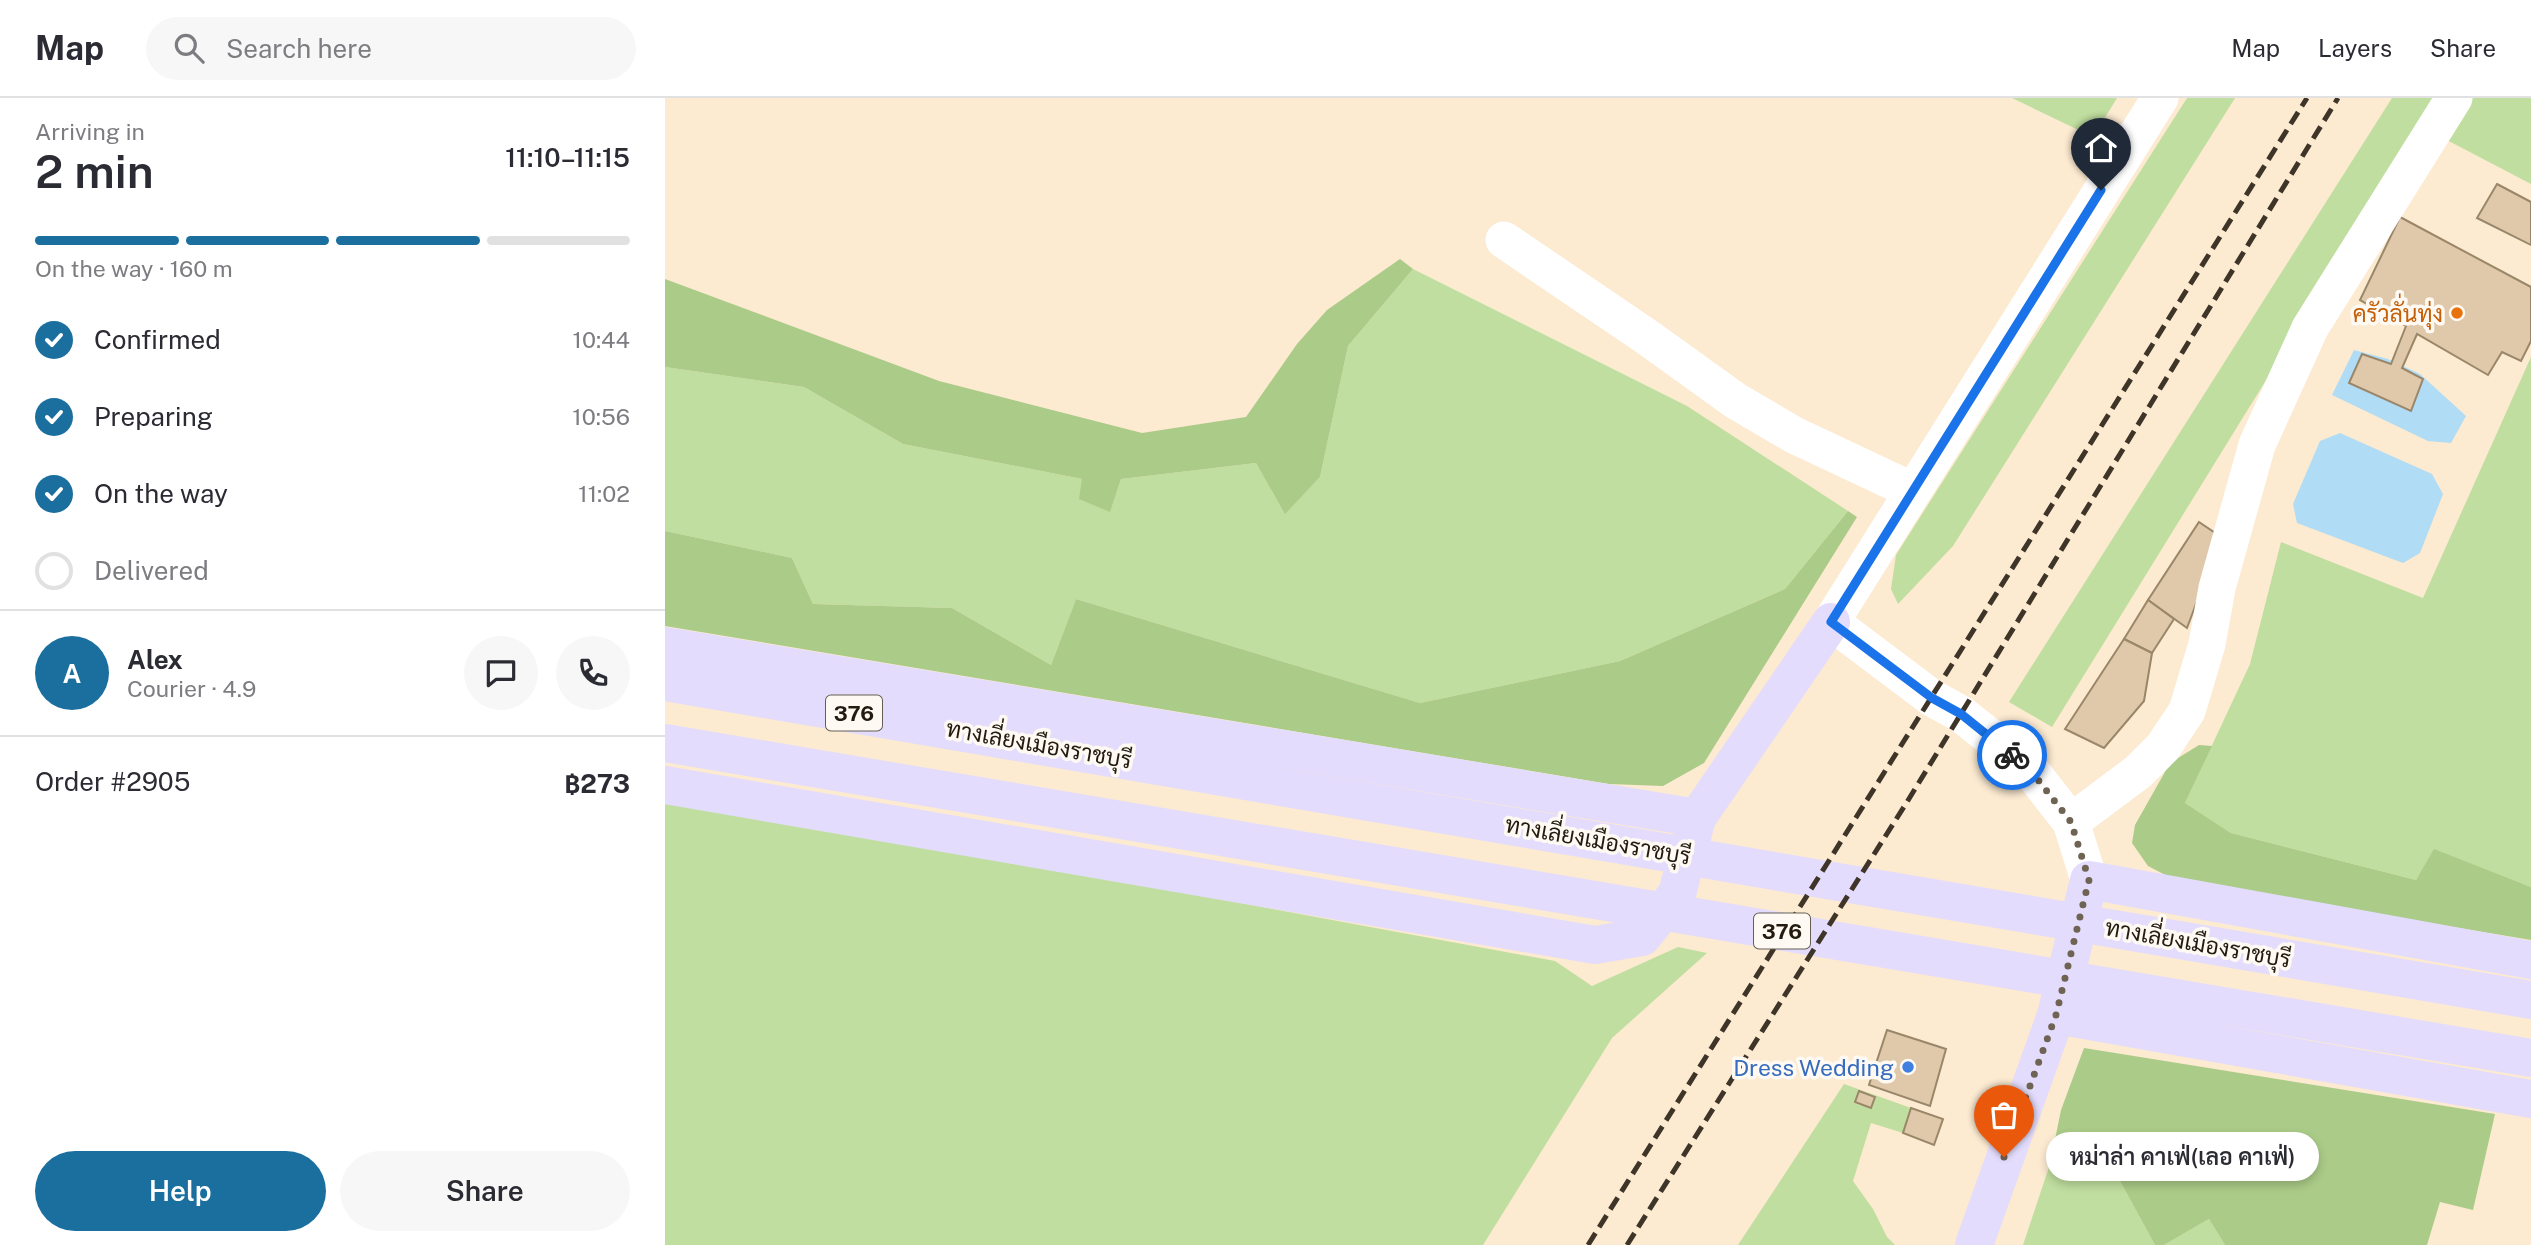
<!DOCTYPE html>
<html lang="en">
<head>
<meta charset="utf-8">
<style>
	body { margin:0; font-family:"Public Sans",Sarabun,sans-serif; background:#f7f7f7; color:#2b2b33; height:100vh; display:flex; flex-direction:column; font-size:26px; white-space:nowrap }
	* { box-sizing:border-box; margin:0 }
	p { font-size:23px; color:#7c7c81 }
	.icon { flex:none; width:38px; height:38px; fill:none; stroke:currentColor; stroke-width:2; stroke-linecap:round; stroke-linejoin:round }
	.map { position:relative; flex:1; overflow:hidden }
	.sheet { display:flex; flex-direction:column; background:#fff; width:665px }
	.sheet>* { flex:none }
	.pin { position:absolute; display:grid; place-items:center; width:60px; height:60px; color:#fff; margin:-72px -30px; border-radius:50% 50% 50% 0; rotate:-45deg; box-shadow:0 0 7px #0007 }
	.pin .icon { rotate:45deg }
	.courier { position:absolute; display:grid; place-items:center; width:70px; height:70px; margin:-35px; border:5px solid #1a73e8; border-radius:50%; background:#fff; color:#222; box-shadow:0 2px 9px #0007 }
	.bubble { position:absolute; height:49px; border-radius:24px; background:#fff; box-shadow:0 4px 10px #0003; font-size:23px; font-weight:600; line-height:49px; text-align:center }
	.head em { font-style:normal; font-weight:600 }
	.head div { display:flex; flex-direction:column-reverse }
	.head { display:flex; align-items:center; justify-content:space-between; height:119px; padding:0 35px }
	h1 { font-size:46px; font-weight:600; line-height:52px }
	.bar { display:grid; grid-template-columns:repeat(4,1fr); gap:10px 7px; align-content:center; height:84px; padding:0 35px }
	.bar i { height:9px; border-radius:5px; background:#e1e1e2 }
	.bar .on { background:#1a6f9f }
	.bar p { grid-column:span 4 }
	.line { display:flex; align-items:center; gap:18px; padding:0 35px; border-top:2px solid #e1e1e2 }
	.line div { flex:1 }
	.round { display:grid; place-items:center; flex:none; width:74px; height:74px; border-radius:37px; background:#f7f7f7 }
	ol { padding:0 35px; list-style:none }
	li { display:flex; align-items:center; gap:21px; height:77px }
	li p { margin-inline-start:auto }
	li .icon { padding:7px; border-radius:50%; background:#1a6f9f; color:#fff; stroke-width:4 }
	li:last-child { color:#7c7c81 }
	li i { width:38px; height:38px; border:4px solid #e1e1e2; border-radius:50% }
	.cta { display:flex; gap:14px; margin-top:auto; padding:14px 35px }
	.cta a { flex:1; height:80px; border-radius:42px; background:#1a6f9f; color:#fff; font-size:28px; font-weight:600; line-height:80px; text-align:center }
	.cta a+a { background:#f7f7f7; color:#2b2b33 }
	header { display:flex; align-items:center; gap:42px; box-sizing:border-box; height:98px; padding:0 35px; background:#fff; border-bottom:2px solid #e1e1e2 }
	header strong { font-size:33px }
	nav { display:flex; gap:38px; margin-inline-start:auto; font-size:24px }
	.search { width:490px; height:63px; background:#f7f7f7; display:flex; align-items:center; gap:18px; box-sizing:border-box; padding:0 24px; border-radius:38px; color:#7c7c81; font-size:26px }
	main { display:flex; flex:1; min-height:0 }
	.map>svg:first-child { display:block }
</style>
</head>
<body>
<header>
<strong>Map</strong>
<div class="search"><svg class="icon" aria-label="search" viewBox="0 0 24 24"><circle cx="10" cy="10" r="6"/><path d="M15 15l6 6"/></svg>Search here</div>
<nav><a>Map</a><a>Layers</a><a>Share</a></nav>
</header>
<main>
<section class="sheet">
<div class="head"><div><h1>2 min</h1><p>Arriving in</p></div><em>11:10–11:15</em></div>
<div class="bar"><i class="on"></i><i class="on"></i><i class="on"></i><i></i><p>On the way · 160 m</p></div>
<ol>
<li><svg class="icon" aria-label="check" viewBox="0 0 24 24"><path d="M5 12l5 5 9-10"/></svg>Confirmed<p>10:44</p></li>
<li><svg class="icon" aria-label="check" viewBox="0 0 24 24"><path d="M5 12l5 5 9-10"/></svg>Preparing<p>10:56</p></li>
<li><svg class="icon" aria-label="check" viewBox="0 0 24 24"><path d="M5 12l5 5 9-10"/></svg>On the way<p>11:02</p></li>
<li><i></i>Delivered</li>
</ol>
<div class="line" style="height:126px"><b class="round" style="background:#1a6f9f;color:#fff">A</b><div><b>Alex</b><p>Courier · 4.9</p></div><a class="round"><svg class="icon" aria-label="chat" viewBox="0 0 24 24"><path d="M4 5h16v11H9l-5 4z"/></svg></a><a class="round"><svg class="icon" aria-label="phone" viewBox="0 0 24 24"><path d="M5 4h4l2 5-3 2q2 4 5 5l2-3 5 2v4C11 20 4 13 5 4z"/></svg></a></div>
<div class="line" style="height:91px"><div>Order #2905</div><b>฿273</b></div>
<div class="cta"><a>Help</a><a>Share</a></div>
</section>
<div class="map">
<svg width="1866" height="1147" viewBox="0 0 1866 1147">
	<rect width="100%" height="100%" fill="#fcead1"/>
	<g fill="#c0de9f">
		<polygon points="1347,0 1452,0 1428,39"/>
		<polygon points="1522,0 1570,0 1288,448 1233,506 1226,491 1231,457"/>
		<polygon points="1727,0 1775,0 1387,629 1344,604"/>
		<polygon points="1801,0 1866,0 1866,86 1778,40"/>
		<polygon points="748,171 1022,308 1183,413 1120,491 955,563 755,605 411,501 386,567 287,510 148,506 127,460 0,433 0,269 139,289 238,346 417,381 445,413 456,381 591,365 620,415 655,379 683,248"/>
		<polygon points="1866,259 1866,789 1770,752 1751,782 1566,735 1520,705 1585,566 1616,444 1758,500"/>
		<polygon points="0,699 890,863 927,888 1013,849 1042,855 947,940 818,1147 0,1147"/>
		<polygon points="1179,986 1246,1010 1238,1035 1206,1025 1188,1083 1208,1111 1222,1139 1230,1147 1073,1147"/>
		<polygon points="1385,1066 1455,1083 1490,1147 1358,1147"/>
		<polygon points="1544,1121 1560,1147 1499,1147"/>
	</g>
	<g fill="#abcb88">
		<polygon points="735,161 748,171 683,248 655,379 620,416 591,365 456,381 445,414 414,401 417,381 238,346 139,289 0,269 0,181 274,283 477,335 581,319 632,246 662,212"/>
		<polygon points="1183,413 1192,419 1039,665 998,688 944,686 0,528 0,433 127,460 148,506 287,510 386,567 411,501 755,605 955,563 1120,491"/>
		<polygon points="1534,647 1547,648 1520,705 1566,735 1751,782 1769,751 1866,789 1866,842 1512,783 1483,768 1467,745 1470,727 1505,665"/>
		<polygon points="1419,950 1830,1016 1808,1112 1775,1104 1762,1147 1560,1147 1544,1121 1499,1147 1490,1147 1455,1083 1385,1066 1396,1012"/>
	</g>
	<g fill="#b0dcf5">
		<polygon points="1689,252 1723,261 1755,276 1801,318 1786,345 1763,343 1667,297"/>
		<polygon points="1675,335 1767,376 1778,396 1755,455 1738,465 1632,425 1628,406 1655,343"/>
	</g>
	<g fill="#dfc9aa" stroke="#9a8669" stroke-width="2">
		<polygon points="1832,86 1866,104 1866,147 1812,120"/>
		<polygon points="1735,119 1866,189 1866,243 1856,263 1837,254 1823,277 1752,236 1737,270 1758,281 1746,313 1684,285 1697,256 1726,266 1741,228 1695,202"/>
		<polygon points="1534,424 1556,439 1522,530 1483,502"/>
		<polygon points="1483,502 1509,521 1487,555 1459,541"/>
		<polygon points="1459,541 1487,555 1479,603 1439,650 1400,631"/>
		<polygon points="1222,932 1281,951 1265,1008 1204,987"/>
		<polygon points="1194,993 1210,999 1206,1010 1190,1004"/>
		<polygon points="1246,1010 1278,1021 1269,1047 1238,1035"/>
	</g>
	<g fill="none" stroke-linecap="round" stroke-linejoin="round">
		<g stroke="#fff" stroke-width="37">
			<polyline points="839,142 982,239 1071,303 1129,337 1246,392"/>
			<polyline points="1406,724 1473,674 1498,649 1522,613 1542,546 1552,490 1592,347 1645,230 1789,0"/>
			<polyline points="1424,782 1406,724 1363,669 1296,616 1267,600 1166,524 1495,0"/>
		</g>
		<g stroke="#e3dcfc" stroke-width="38">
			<polyline points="0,548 1032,720 1012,796 977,839 930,847 0,687"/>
			<polyline points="0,584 1866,902"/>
			<polyline points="0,645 1866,960"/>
			<polyline points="1032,720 1166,524"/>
			<polyline points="1391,917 1866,1001"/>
			<polyline points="1309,1147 1391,917 1424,782 1866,862"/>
		</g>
		<g stroke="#3e3528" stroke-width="5" stroke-dasharray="14 7" stroke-linecap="butt">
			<polyline points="923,1147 1642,0"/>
			<polyline points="962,1147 1242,704 1673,0"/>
		</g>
	</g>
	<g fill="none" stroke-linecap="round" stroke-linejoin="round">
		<polyline stroke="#6f6354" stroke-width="7" stroke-dasharray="0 12.6" points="1339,1059 1391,917 1424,782 1406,724 1363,669 1347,657"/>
		<polyline stroke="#1a73e8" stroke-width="9" points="1347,657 1296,616 1267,600 1166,524 1436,92"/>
	</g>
	<circle fill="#e8710a" stroke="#fefaf3" stroke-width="2.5" cx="1792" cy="215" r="7"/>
	<circle fill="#3f7fe0" stroke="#fefaf3" stroke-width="2.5" cx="1243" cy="969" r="7"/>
	<g text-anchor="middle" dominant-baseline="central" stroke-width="7" stroke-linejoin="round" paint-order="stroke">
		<g fill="#fefaf3" stroke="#655e54" stroke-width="2">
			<rect x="161" y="597.5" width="56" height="35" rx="5"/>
			<rect x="1089" y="815.5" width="56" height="35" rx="5"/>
		</g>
		<g font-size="21" font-weight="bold" fill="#231b10">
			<text x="189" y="615">376</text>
			<text x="1117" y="833">376</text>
		</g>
		<g font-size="23" fill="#c56008" stroke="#fefaf3" text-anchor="end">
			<text x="1778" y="215">ครัวลั่นทุ่ง</text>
		</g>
		<g font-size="23" fill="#231b10" stroke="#fefaf3">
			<text transform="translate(374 646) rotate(10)">ทางเลี่ยงเมืองราชบุรี</text>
			<text transform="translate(933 742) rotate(10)">ทางเลี่ยงเมืองราชบุรี</text>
			<text transform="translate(1533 845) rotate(10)">ทางเลี่ยงเมืองราชบุรี</text>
		</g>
		<g font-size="23" fill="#366cbe" stroke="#fefaf3" text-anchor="end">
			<text x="1229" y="969">Dress Wedding</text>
		</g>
	</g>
</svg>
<div class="pin" style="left:1339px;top:1059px;background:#ea580c"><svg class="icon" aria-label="bag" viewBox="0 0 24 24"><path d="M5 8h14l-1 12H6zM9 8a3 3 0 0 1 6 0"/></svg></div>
<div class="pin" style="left:1436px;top:92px;background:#1f2937"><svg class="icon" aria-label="home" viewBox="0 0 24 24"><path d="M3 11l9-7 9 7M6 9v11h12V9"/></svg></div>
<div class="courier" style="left:1347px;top:657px"><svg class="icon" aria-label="bike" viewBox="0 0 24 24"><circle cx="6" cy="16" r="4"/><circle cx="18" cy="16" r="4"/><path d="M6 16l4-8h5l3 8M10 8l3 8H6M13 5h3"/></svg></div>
<div class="bubble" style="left:1381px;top:1034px;width:273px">หม่าล่า คาเฟ่(เลอ คาเฟ่)</div>
</div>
</main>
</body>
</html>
